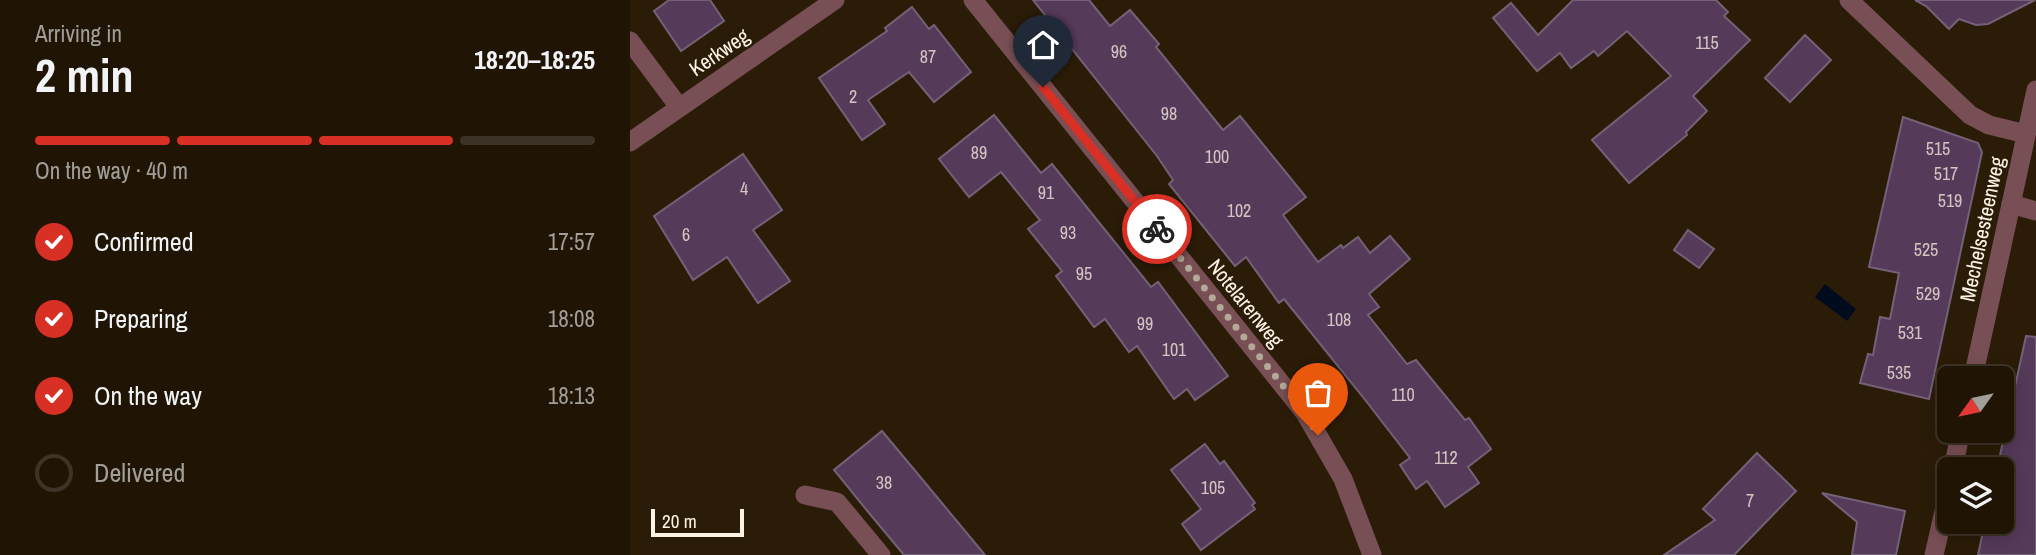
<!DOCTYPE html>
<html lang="en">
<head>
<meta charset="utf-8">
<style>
	body { margin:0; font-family:"Archivo Narrow",sans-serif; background:#2d2213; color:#f1f3f6; height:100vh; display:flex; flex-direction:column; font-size:26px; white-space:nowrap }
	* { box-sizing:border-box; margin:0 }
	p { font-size:23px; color:#a29f9a }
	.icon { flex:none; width:38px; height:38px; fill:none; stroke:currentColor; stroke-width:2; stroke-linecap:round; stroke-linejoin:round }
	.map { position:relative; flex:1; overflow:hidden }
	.drawer { display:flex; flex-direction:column; background:#201505; width:630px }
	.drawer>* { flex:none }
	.needle { width:46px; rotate:237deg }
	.buttons { position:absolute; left:1307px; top:366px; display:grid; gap:14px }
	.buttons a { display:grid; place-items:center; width:77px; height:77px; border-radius:10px; background:#201505; box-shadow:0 4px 18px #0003,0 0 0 2px #3d3427; font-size:35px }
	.scale { position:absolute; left:21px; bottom:18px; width:93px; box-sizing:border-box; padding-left:7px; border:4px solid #fdf3e5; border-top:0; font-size:19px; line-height:24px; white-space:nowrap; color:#fdf3e5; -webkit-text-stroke:5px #2b1c07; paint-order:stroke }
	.pin { position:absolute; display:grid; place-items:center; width:60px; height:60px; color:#fff; margin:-72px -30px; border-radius:50% 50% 50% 0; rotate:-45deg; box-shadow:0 0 7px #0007 }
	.pin .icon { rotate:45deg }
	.courier { position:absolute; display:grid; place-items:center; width:70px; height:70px; margin:-35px; border:5px solid #d93025; border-radius:50%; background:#fff; color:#222; box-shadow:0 2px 9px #0007 }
	.headline em { font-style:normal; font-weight:800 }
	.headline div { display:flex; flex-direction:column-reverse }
	.headline { display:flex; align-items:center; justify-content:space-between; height:119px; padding:0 35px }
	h1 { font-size:46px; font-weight:800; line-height:52px }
	.bar { display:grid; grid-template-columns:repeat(4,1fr); gap:10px 7px; align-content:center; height:84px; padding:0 35px }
	.bar i { height:9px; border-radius:5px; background:#3d3427 }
	.bar .selected { background:#d93025 }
	.bar p { grid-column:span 4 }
	ol { padding:0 35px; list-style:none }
	li { display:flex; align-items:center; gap:21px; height:77px }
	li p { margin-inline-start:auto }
	li .icon { padding:7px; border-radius:50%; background:#d93025; color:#fff; stroke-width:4 }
	li:last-child { color:#a29f9a }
	li i { width:38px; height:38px; border:4px solid #3d3427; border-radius:50% }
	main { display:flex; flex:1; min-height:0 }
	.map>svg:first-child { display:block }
</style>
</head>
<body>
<main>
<section class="drawer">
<div class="headline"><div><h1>2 min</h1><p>Arriving in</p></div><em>18:20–18:25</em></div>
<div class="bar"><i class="selected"></i><i class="selected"></i><i class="selected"></i><i></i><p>On the way · 40 m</p></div>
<ol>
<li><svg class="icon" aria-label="check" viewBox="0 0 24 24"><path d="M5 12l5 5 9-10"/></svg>Confirmed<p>17:57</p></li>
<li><svg class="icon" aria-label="check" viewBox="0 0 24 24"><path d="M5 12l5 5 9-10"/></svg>Preparing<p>18:08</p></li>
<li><svg class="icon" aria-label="check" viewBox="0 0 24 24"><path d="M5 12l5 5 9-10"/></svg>On the way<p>18:13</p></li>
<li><i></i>Delivered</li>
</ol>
</section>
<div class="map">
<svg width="1406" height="555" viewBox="0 0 1406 555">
	<rect width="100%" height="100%" fill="#2b1c07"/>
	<polygon fill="#000c1e" points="1195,284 1226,309 1217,321 1185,297"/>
	<g fill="#553a5a" stroke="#746177" stroke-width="2">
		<polygon points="39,0 80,0 94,21 51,51 24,11"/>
		<polygon points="403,0 459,0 480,26 500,10 529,44 526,47 593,130 610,116 676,197 653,215 688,262 711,245 713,248 728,237 740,253 760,236 780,259 739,294 749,307 738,315 777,364 786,360 835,420 839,418 861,449 838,467 849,483 815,507 797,481 786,489 770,465 780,458 736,401 654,299 649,303 616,257 605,266 539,184 543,180 527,156"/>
		<polygon points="943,0 1086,0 1098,12 1094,16 1120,40 1063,96 1077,111 1056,132 1057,135 999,183 962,140 1041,76 997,31 968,56 964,51 941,68 930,53 907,71 863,18 881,3 908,35"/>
		<polygon points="1285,0 1405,0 1358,24 1346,25 1329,19 1319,29 1296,6"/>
		<polygon points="282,7 299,29 304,25 341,72 304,102 279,72 238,100 255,124 232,140 189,78 257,31 255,28"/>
		<polygon points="1175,35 1201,60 1160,102 1135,78"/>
		<polygon points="364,115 411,173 422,164 521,287 528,282 598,376 565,400 557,389 544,399 507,346 499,352 475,319 464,327 426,276 432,271 398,229 410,220 371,172 339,197 309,159"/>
		<polygon points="1273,117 1348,143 1352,152 1299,399 1230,383 1238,354 1243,355 1250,317 1260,319 1269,273 1239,267"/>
		<polygon points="113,154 152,210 123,230 160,281 128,303 97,257 63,280 24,216"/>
		<polygon points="1058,230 1084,249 1069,268 1044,250"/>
		<polygon points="1396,336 1406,337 1406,555 1348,555 1355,522 1372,522 1372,469 1367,469"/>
		<polygon points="252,431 287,473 355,555 274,555 239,513 204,470"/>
		<polygon points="575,444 590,464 594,461 625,503 622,505 625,509 571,550 552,524 571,509 541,470"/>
		<polygon points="1127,453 1166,491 1104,555 1034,555 1085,520 1073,509"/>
		<polygon points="1192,493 1275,511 1266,555 1222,555 1227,522"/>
	</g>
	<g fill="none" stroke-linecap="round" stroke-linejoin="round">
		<g stroke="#784f54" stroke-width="19">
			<polyline points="343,0 675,413 713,479 742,555"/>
			<polyline points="1219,0 1340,115 1359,125 1396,134"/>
			<polyline points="0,41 49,107"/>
			<polyline points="0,142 205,0"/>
			<polyline points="1381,204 1406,211"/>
			<polyline points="175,495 207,502 251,555"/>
		</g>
		<g stroke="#784f54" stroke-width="19">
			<polyline points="1343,378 1406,90"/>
			<polyline points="1323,469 1331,430"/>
			<polyline points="1304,555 1320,485"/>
		</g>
	</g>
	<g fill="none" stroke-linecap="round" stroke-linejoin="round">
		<polyline stroke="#b4a897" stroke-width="7" stroke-dasharray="0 12.6" points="527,229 675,413 688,435"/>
		<polyline stroke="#d93025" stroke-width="9" points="413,87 527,229"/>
	</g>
	<g text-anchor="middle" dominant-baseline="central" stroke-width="5" stroke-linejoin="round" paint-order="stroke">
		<g font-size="18" fill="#d3c5c2">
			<text x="1077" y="42">115</text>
			<text x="489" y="51">96</text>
			<text x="298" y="56">87</text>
			<text x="223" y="96">2</text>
			<text x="539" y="113">98</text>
			<text x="1308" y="148">515</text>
			<text x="349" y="152">89</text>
			<text x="587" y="156">100</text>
			<text x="1316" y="173">517</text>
			<text x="114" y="188">4</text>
			<text x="416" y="192">91</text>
			<text x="1320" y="200">519</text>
			<text x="609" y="210">102</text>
			<text x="438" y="232">93</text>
			<text x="56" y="234">6</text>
			<text x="1296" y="249">525</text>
			<text x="454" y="273">95</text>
			<text x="1298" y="293">529</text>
			<text x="709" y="319">108</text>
			<text x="515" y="323">99</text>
			<text x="1280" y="332">531</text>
			<text x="544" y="349">101</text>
			<text x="1269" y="372">535</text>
			<text x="773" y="394">110</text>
			<text x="816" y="457">112</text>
			<text x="254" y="482">38</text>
			<text x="583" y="487">105</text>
			<text x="1120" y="500">7</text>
		</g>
		<g font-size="21" fill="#fdf3e5" stroke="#2b1c07">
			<text transform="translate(89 52) rotate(-34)">Kerkweg</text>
			<text transform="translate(1352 229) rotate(-78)">Mechelsesteenweg</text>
			<text transform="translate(616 303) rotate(51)">Notelarenweg</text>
		</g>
	</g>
</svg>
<div class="buttons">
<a><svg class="needle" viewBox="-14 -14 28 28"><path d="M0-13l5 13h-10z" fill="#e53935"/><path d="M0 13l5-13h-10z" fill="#a29f9a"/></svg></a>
<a><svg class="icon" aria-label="layers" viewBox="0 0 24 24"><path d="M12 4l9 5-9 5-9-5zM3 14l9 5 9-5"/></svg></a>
</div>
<div class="scale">20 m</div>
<div class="pin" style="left:688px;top:435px;background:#ea580c"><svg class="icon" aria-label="bag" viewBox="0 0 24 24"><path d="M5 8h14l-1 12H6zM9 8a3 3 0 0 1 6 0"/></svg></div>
<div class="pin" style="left:413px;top:87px;background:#1f2937"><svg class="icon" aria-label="home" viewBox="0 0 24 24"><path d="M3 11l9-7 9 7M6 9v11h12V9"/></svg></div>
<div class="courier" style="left:527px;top:229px"><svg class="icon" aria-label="bike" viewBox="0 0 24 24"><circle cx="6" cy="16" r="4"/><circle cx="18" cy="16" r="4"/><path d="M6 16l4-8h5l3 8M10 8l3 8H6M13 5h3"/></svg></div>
</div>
</main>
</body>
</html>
